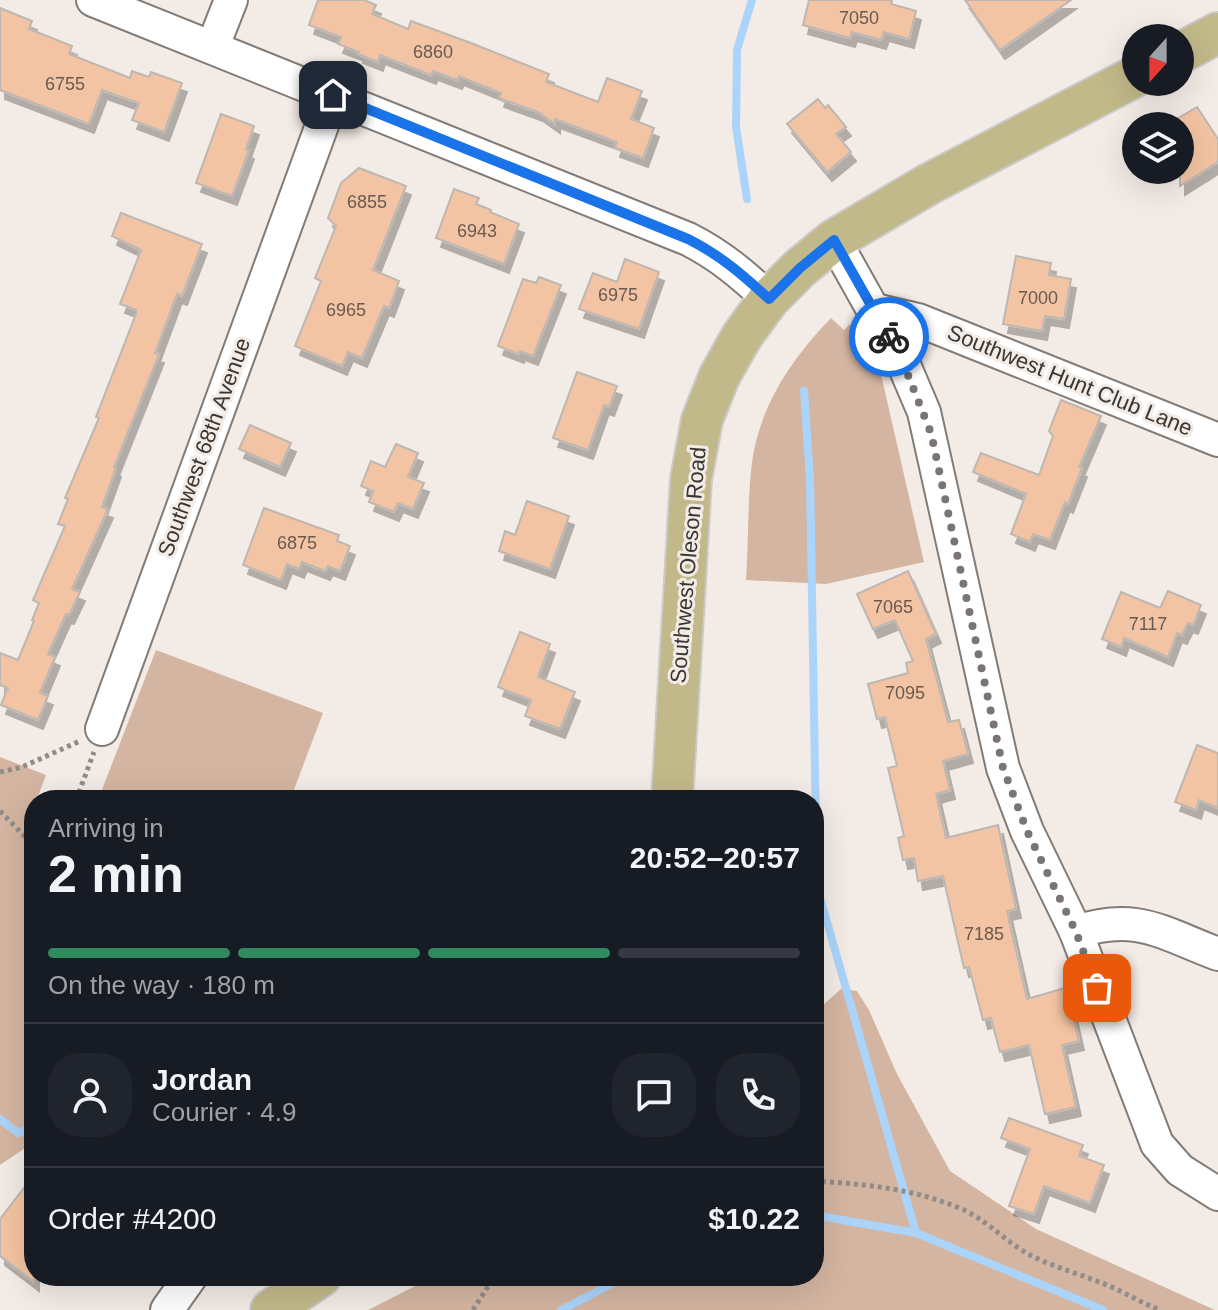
<!DOCTYPE html>
<html lang="en">
<head>
<meta charset="utf-8">
<style>
	body { margin:0; font-family:Arial,sans-serif; background:#20242c; color:#f1f3f6; height:100vh; display:flex; flex-direction:column; font-size:30px; white-space:nowrap }
	* { box-sizing:border-box; margin:0 }
	p { font-size:26px; color:#9ea1a6 }
	.icon { flex:none; width:44px; height:44px; fill:none; stroke:currentColor; stroke-width:2; stroke-linecap:round; stroke-linejoin:round }
	.map { position:relative; flex:1; overflow:hidden }
	.side { position:absolute; left:24px; top:790px; width:800px; height:496px; display:flex; flex-direction:column; background:#171b24; border-radius:32px; box-shadow:0 8px 32px #0002 }
	.side>* { flex:none }
	.needle { width:52px; rotate:201deg }
	.fabs { position:absolute; left:1122px; top:24px; display:grid; gap:16px }
	.fabs a { display:grid; place-items:center; width:72px; height:72px; border-radius:50%; background:#171b24; box-shadow:0 8px 32px #0002; font-size:40px }
	.pin { position:absolute; display:grid; place-items:center; width:68px; height:68px; color:#fff; margin:-34px; border-radius:16px; box-shadow:0 4px 12px #0006 }
	.courier { position:absolute; display:grid; place-items:center; width:80px; height:80px; margin:-40px; border:6px solid #1a73e8; border-radius:50%; background:#fff; color:#222; box-shadow:0 2px 10px #0007 }
	.overview em { font-style:normal; font-weight:600 }
	.overview div { display:flex; flex-direction:column-reverse }
	.overview { display:flex; align-items:center; justify-content:space-between; height:136px; padding:0 24px }
	h1 { font-size:52px; font-weight:600; line-height:60px }
	.bar { display:grid; grid-template-columns:repeat(4,1fr); gap:12px 8px; align-content:center; height:96px; padding:0 24px }
	.bar i { height:10px; border-radius:6px; background:#363941 }
	.bar .active { background:#328a5f }
	.bar p { grid-column:span 4 }
	.line { display:flex; align-items:center; gap:20px; padding:0 24px; border-top:2px solid #363941 }
	.line div { flex:1 }
	.round { display:grid; place-items:center; flex:none; width:84px; height:84px; border-radius:32px; background:#20242c }
	.map>svg:first-child { display:block }
</style>
</head>
<body>
<div class="map">
<svg width="1218" height="1310" viewBox="0 0 1218 1310">
	<defs>
		<filter id="shadow"><feDropShadow dx="5" dy="9" stdDeviation="0" flood-color="#0004"/></filter>
	</defs>
	<rect width="100%" height="100%" fill="#f3ebe5"/>
	<g fill="#d4b5a1">
		<path d="M831 318 844 330 850 324 877 357 924 562 826 584 746 580C749 541 747 487 754 450 765 398 795 355 831 318Z"/>
		<polygon points="156,650 323,713 290,800 98,800"/>
		<polygon points="0,757 46,775 38,796 48,800 34,800 34,1142 0,1165"/>
		<polygon points="841,989 857,991 869,1010 897,1074 950,1171 1036,1229 1215,1310 368,1310 435,1276 814,1276 814,1106 824,1099 822,1006"/>
	</g>
	<g fill="none" stroke-linecap="round" stroke-linejoin="round">
		<g stroke="#abd4fa" stroke-width="8">
			<polyline points="747,199 736,127 737,50 752,0"/>
			<polyline points="804,391 810,479 817,887 916,1233"/>
			<polyline points="0,1119 18,1133 34,1126"/>
			<polyline points="814,1215 916,1233 1103,1310"/>
			<polyline points="561,1310 627,1276"/>
		</g>
	</g>
	<g fill="#f3c4a3" stroke="#beb6b1" stroke-width="2" filter="url(#shadow)">
		<polygon points="318,0 364,0 376,5 372,14 408,29 411,21 471,43 549,74 546,82 598,102 607,78 642,91 631,119 654,128 643,158 615,148 617,142 555,119 555,124 538,112 499,98 501,93 459,76 457,80 433,71 431,75 380,55 378,62 358,54 359,52 338,44 341,37 309,25"/>
		<polygon points="809,0 892,0 891,4 916,11 909,39 884,32 881,40 852,32 850,38 803,25"/>
		<polygon points="965,0 1071,0 1000,50"/>
		<polygon points="0,8 32,21 29,29 72,46 69,54 130,78 132,71 149,77 151,72 182,83 164,132 132,120 139,103 102,90 89,124 0,90"/>
		<polygon points="818,99 825,108 828,105 846,127 836,134 851,152 827,172 787,124"/>
		<polygon points="1197,107 1218,139 1218,162 1180,186 1180,126 1175,120"/>
		<polygon points="221,114 254,126 246,149 249,150 232,196 196,183"/>
		<polygon points="359,168 406,186 373,270 399,281 389,308 384,306 362,358 348,352 342,366 295,346 321,281 315,278 336,226 328,218 341,183"/>
		<polygon points="454,189 479,198 476,204 491,210 490,212 519,224 504,264 436,238"/>
		<polygon points="121,213 202,244 182,296 177,294 155,353 159,354 114,467 116,468 102,507 108,509 72,589 80,592 69,615 66,614 48,654 55,657 40,693 48,696 38,720 1,705 8,688 0,685 0,653 18,660 34,621 32,620 39,603 33,600 65,526 58,524 68,499 65,498 99,418 96,417 136,314 136,310 120,304 141,250 112,236"/>
		<polygon points="1016,256 1051,263 1049,275 1071,279 1064,319 1045,316 1042,331 1003,324"/>
		<polygon points="625,259 659,272 639,329 579,309 593,273 617,282"/>
		<polygon points="539,277 561,285 533,356 520,351 519,354 498,346 523,279 536,283"/>
		<polygon points="577,372 617,386 609,407 604,405 588,450 553,438"/>
		<polygon points="1061,400 1101,416 1079,467 1082,468 1068,504 1065,502 1050,540 1033,534 1030,542 1011,534 1026,494 973,472 981,453 1039,475 1053,436 1049,431"/>
		<polygon points="250,425 291,443 280,467 239,449"/>
		<polygon points="396,444 418,453 408,477 424,483 413,509 398,503 394,512 369,502 373,491 361,486 371,461 385,467"/>
		<polygon points="527,501 569,516 550,569 499,551 505,531 515,535"/>
		<polygon points="264,508 339,535 337,541 350,546 340,571 328,566 325,571 302,562 299,569 287,564 281,580 243,565"/>
		<polygon points="908,571 936,634 926,639 948,722 959,720 968,754 943,761 950,790 936,794 946,838 998,825 1016,909 1007,911 1027,999 1065,988 1073,1015 1079,1041 1062,1045 1076,1107 1045,1114 1029,1045 1000,1052 991,1018 983,1020 969,967 964,968 943,876 918,881 914,858 903,860 898,838 904,836 888,768 897,766 885,717 877,719 868,684 908,673 906,663 913,661 895,620 873,629 857,594"/>
		<polygon points="1168,591 1201,605 1193,625 1188,623 1182,635 1177,633 1168,657 1124,638 1121,647 1102,639 1121,592 1160,608"/>
		<polygon points="520,632 550,644 538,677 575,692 560,729 525,716 531,700 498,687"/>
		<polygon points="1197,745 1218,753 1218,808 1199,800 1196,810 1175,802"/>
		<polygon points="1009,1118 1083,1145 1079,1156 1104,1165 1090,1203 1044,1186 1034,1214 1009,1206 1030,1149 1001,1138"/>
		<polygon points="34,1175 34,1282 0,1256 0,1219"/>
	</g>
	<g fill="none" stroke-linecap="round" stroke-linejoin="round">
		<g stroke="#827b76" stroke-width="36">
			<g id="minor">
				<path d="M93 0 688 239C720 255 743 275 769 299"/>
				<polyline points="213,46 231,0"/>
				<polyline points="834,240 904,365 924,412 1003,768 1027,831 1076,932 1157,1144 1180,1170 1218,1194"/>
				<polyline points="875,310 918,320 1218,440"/>
				<polyline points="102,729 333,95"/>
				<path d="M1076 932C1137 912 1162 933 1218 954"/>
				<polyline points="167,1310 191,1276"/>
			</g>
		</g>
		<g stroke="#cccbca" stroke-width="44">
			<g id="major">
				<polyline points="1180,53 1218,33"/>
				<polyline points="672,800 691,479 702,420 719,377 742,336 769,299 800,268 834,240 929,184 1136,76"/>
				<polyline points="271,1310 321,1276"/>
			</g>
		</g>
		<g stroke="#918c88" stroke-width="5" stroke-dasharray="4 4" stroke-linecap="butt">
			<polyline points="0,772 22,767 80,741"/>
			<polyline points="76,800 94,752"/>
			<polyline points="0,811 34,846"/>
			<path d="M814 1181C865 1184 917 1189 964 1210 989 1222 1006 1242 1030 1255 1057 1269 1088 1276 1116 1289 1131 1296 1144 1304 1160 1310"/>
			<polyline points="473,1310 487,1288 499,1276"/>
		</g>
		<use href="#minor" stroke="#fff" stroke-width="32"/>
		<use href="#major" stroke="#c2b98a" stroke-width="40"/>
	</g>
	<g fill="none" stroke-linecap="round" stroke-linejoin="round">
		<polyline stroke="#7a7572" stroke-width="8" stroke-dasharray="0 14.4" points="889,337 904,365 931,433 1003,768 1027,831 1076,932 1097,988"/>
		<path stroke="#1a73e8" stroke-width="10" d="M333 95 688 239C720 255 743 275 769 299L800 268 834 240 889 337"/>
	</g>
	<g text-anchor="middle" dominant-baseline="central" stroke-width="6" stroke-linejoin="round" paint-order="stroke">
		<g font-size="18" fill="#685a50">
			<text x="859" y="18">7050</text>
			<text x="433" y="52">6860</text>
			<text x="65" y="84">6755</text>
			<text x="367" y="202">6855</text>
			<text x="477" y="231">6943</text>
			<text x="618" y="295">6975</text>
			<text x="1038" y="298">7000</text>
			<text x="346" y="310">6965</text>
			<text x="297" y="543">6875</text>
			<text x="893" y="607">7065</text>
			<text x="1148" y="624">7117</text>
			<text x="905" y="693">7095</text>
			<text x="984" y="934">7185</text>
		</g>
		<g font-size="22" fill="#393634" stroke="#f3ebe5">
			<text transform="translate(1070 380) rotate(22)">Southwest Hunt Club Lane</text>
			<text transform="translate(204 447) rotate(-70)">Southwest 68th Avenue</text>
			<text transform="translate(688 565) rotate(-85)">Southwest Oleson Road</text>
		</g>
	</g>
</svg>
<div class="fabs">
<a><svg class="needle" viewBox="-14 -14 28 28"><path d="M0-13l5 13h-10z" fill="#e53935"/><path d="M0 13l5-13h-10z" fill="#9ea1a6"/></svg></a>
<a><svg class="icon" aria-label="layers" viewBox="0 0 24 24"><path d="M12 4l9 5-9 5-9-5zM3 14l9 5 9-5"/></svg></a>
</div>
<div class="pin" style="left:1097px;top:988px;background:#ea580c"><svg class="icon" aria-label="bag" viewBox="0 0 24 24"><path d="M5 8h14l-1 12H6zM9 8a3 3 0 0 1 6 0"/></svg></div>
<div class="pin" style="left:333px;top:95px;background:#1f2937"><svg class="icon" aria-label="home" viewBox="0 0 24 24"><path d="M3 11l9-7 9 7M6 9v11h12V9"/></svg></div>
<div class="courier" style="left:889px;top:337px"><svg class="icon" aria-label="bike" viewBox="0 0 24 24"><circle cx="6" cy="16" r="4"/><circle cx="18" cy="16" r="4"/><path d="M6 16l4-8h5l3 8M10 8l3 8H6M13 5h3"/></svg></div>
<section class="side">
<div class="overview"><div><h1>2 min</h1><p>Arriving in</p></div><em>20:52–20:57</em></div>
<div class="bar"><i class="active"></i><i class="active"></i><i class="active"></i><i></i><p>On the way · 180 m</p></div>
<div class="line" style="height:144px"><a class="round"><svg class="icon" aria-label="person" viewBox="0 0 24 24"><circle cx="12" cy="8" r="4"/><path d="M4 21q1-7 8-7t8 7"/></svg></a><div><b>Jordan</b><p>Courier · 4.9</p></div><a class="round"><svg class="icon" aria-label="chat" viewBox="0 0 24 24"><path d="M4 5h16v11H9l-5 4z"/></svg></a><a class="round"><svg class="icon" aria-label="phone" viewBox="0 0 24 24"><path d="M5 4h4l2 5-3 2q2 4 5 5l2-3 5 2v4C11 20 4 13 5 4z"/></svg></a></div>
<div class="line" style="height:104px"><div>Order #4200</div><b>$10.22</b></div>
</section>
</div>
</body>
</html>
